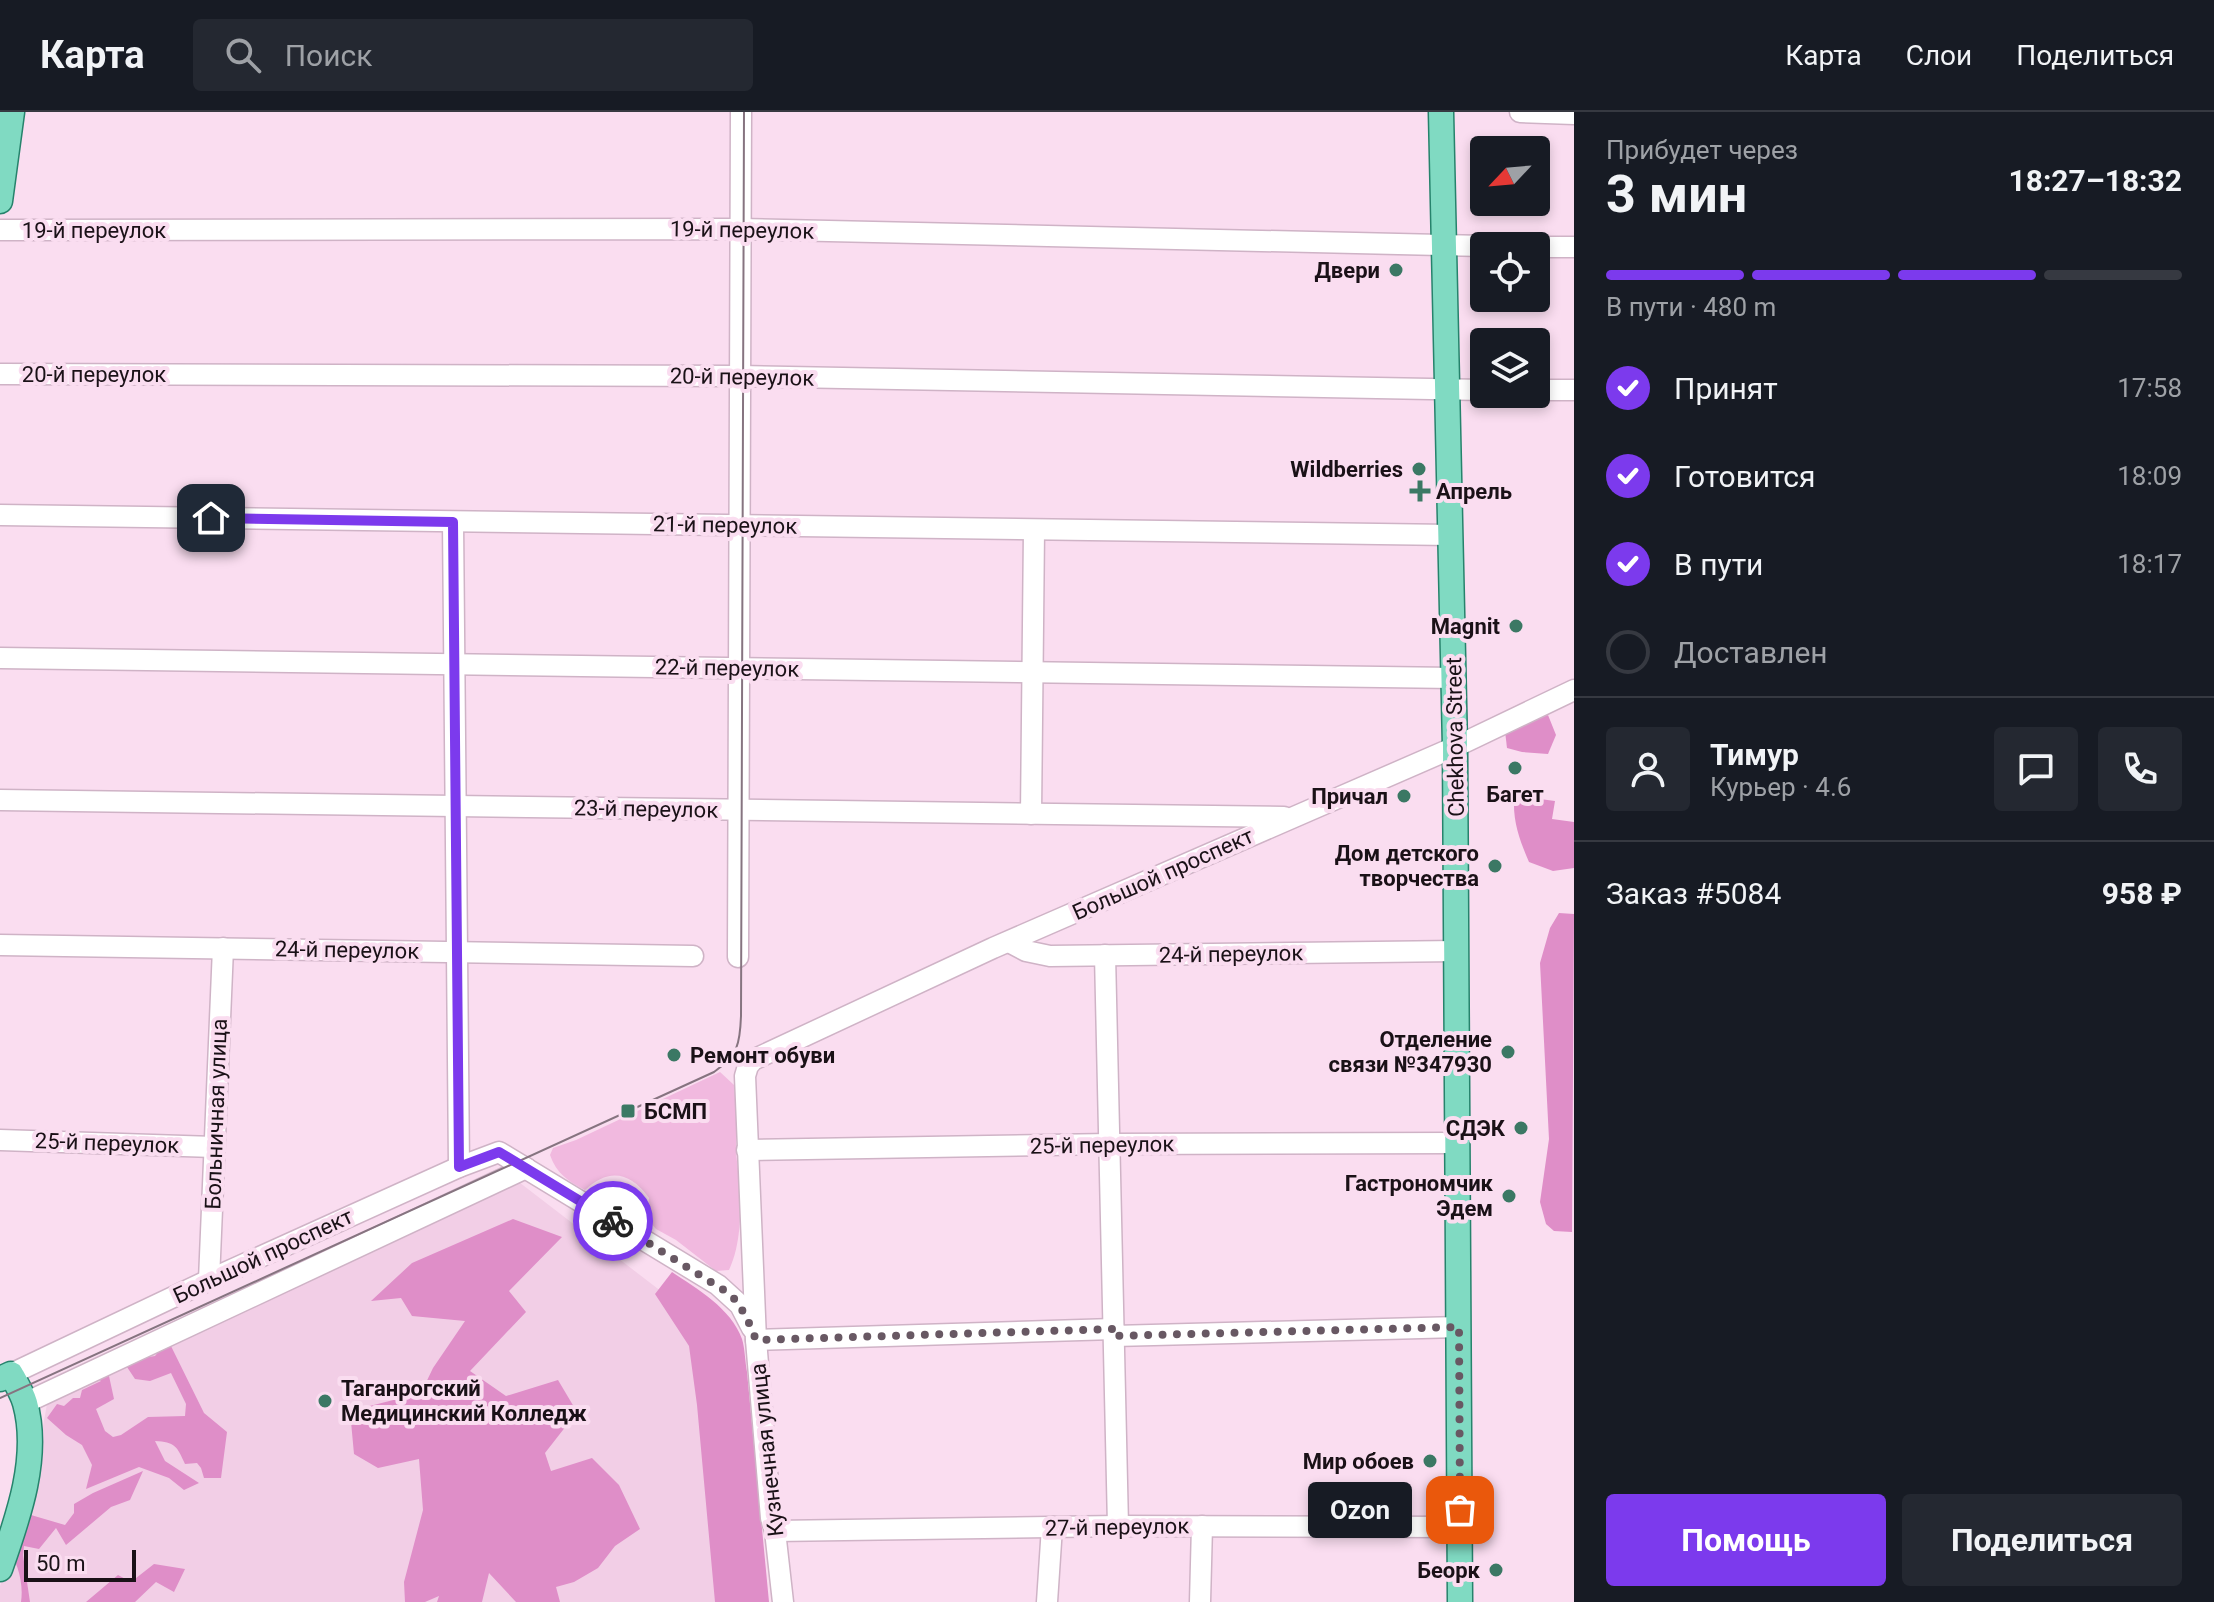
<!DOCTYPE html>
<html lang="ru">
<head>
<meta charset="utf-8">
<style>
	body { margin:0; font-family:Roboto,sans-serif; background:#242831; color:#f1f3f6; height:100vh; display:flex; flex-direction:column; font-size:30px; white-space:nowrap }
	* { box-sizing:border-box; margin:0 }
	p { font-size:26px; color:#9ea1a6 }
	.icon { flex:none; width:44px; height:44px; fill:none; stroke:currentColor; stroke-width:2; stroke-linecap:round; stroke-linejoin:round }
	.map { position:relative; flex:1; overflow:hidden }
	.details { display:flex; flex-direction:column; background:#171b24; width:640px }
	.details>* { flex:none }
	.needle { width:52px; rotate:244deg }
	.tools { position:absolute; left:1470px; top:24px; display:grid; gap:16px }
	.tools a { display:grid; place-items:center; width:80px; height:80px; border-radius:8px; background:#171b24; box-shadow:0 4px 12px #0003; font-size:40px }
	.scale { position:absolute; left:24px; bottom:20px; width:112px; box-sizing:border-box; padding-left:8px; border:4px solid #1a1117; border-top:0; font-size:22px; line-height:28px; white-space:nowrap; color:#1a1117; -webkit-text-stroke:6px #faddf0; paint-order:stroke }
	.pin { position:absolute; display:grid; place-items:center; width:68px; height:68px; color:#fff; margin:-34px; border-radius:16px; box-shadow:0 4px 12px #0006 }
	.courier { position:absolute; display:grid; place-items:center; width:80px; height:80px; margin:-40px; border:6px solid #7c3aed; border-radius:50%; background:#fff; color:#222; box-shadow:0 2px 10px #0007 }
	.bubble { position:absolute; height:56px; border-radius:8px; background:#171b24; box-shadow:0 4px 12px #0003; font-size:26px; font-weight:700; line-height:56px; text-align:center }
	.headline em { font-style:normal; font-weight:700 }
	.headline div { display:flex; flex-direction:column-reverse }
	.headline { display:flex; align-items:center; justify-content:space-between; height:136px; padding:0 32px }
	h1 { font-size:52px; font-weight:700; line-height:60px }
	.bar { display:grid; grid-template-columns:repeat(4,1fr); gap:12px 8px; align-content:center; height:96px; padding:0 32px }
	.bar i { height:10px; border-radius:6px; background:#363941 }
	.bar .on { background:#7c3aed }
	.bar p { grid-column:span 4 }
	.line { display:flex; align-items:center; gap:20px; padding:0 32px; border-top:2px solid #363941 }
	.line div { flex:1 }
	.round { display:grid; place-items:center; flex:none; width:84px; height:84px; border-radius:8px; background:#242831 }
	ol { padding:0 32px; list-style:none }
	li { display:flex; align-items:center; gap:24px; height:88px }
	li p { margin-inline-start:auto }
	li .icon { padding:8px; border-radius:50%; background:#7c3aed; color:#fff; stroke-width:4 }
	li:last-child { color:#9ea1a6 }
	li i { width:44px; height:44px; border:4px solid #363941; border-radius:50% }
	.cta { display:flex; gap:16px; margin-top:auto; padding:16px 32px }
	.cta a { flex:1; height:92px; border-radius:8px; background:#7c3aed; color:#fff; font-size:32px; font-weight:700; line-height:92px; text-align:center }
	.cta a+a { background:#242831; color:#f1f3f6 }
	header { display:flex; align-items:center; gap:48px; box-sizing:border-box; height:112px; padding:0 40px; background:#171b24; border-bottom:2px solid #363941 }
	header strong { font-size:38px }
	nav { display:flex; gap:44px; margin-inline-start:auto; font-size:28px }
	.search { width:560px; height:72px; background:#242831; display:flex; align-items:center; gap:20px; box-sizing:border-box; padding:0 28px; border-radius:8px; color:#9ea1a6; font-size:30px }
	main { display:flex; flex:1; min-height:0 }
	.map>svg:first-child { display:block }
</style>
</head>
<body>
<header>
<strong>Карта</strong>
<div class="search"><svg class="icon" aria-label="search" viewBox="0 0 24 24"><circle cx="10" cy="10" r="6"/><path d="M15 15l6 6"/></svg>Поиск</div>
<nav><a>Карта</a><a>Слои</a><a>Поделиться</a></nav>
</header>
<main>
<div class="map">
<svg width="1574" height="1490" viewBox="0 0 1574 1490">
	<rect width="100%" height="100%" fill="#faddf0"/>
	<polygon fill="#f2cee6" points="511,1064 735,1236 762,1490 0,1490 0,1474 30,1386 49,1281"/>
	<path fill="#f1b9df" d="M720 960 734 973C737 996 736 1018 736 1041 737 1052 739 1062 740 1072 741 1100 741 1133 729 1158L716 1159 676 1128 656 1117 646 1105 649 1086C630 1059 608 1056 585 1078 569 1070 556 1061 550 1043L553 1036 576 1028Z"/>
	<g fill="#df8ec8">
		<polygon points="1548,603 1556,623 1548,642 1522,640 1507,636 1505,619"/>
		<path d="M1525 685 1555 689 1552 707 1574 710V756L1553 759 1529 750C1520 729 1513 711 1514 687Z"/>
		<polygon points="1559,801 1574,802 1572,1120 1554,1119 1546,1112 1540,1090 1549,1027 1540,851 1550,816"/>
		<polygon points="513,1107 562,1125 509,1179 526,1200 470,1259 506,1284 558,1268 577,1300 545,1341 551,1359 592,1346 619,1373 640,1417 615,1434 598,1456 574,1470 556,1475 560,1490 516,1490 489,1461 482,1490 437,1490 439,1484 425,1490 405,1490 404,1470 423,1398 419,1347 378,1356 354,1342 350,1299 421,1281 433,1256 465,1209 412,1204 401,1186 371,1189 412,1151"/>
		<path d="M672 1160C697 1177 731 1196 742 1227 745 1237 745 1249 747 1260L769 1490H715L697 1293 689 1234 655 1182Z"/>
		<path d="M168 1228 204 1301 227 1320 221 1366H204L201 1356 197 1351 185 1352C177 1334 175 1330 155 1329L165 1349 199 1371 184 1378 169 1366 139 1355 86 1377 92 1353 82 1333 66 1323 47 1306 57 1292 64 1294 73 1286H80L82 1278 101 1269 93 1263 104 1260 109 1264 114 1287 96 1297 105 1319 113 1325 121 1323 148 1305 185 1304 186 1292 171 1261 150 1269 135 1267 123 1249 155 1244Z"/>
		<path d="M143 1359 130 1388 111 1395 66 1433 56 1416 39 1437 24 1434 23 1443 30 1490H21C24 1470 17 1450 7 1433L29 1411 31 1403 65 1413 74 1401V1392L93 1381Z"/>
		<polygon points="154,1452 185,1457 174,1480 156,1470 135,1490 86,1490 118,1463 131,1470"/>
	</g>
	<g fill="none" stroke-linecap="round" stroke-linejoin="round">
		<g stroke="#cfb3c6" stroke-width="23">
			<g id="minor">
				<polyline points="1520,0 1574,2"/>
				<polyline points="0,118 740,117 1484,134"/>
				<polyline points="1536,135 1574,135"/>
				<polyline points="0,262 740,264 1484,278"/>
				<polyline points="1536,278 1574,278"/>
				<polyline points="0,403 1451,423"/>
				<polyline points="453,410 459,1055"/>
				<polyline points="0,546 1454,566"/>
				<polyline points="0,688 1284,705"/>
				<polyline points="1031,702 1034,418"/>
				<polyline points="1009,830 1026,839 1050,844 1457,839"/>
				<polyline points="0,833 693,844"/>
				<polyline points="1105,843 1118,1414"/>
				<polyline points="738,845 741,0"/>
				<polyline points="0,1028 214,1035"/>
				<polyline points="747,1038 1110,1032 1458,1031"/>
				<polyline points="209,1168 223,836"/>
				<polyline points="1114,1224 1459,1215"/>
				<polyline points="756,1228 1114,1217"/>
				<polyline points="11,1262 209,1168 459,1055 499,1040 718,1173 740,1193 752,1216"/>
				<polyline points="25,1291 526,1056"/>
				<polyline points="775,1419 1118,1414 1460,1415"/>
				<polyline points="783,1490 775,1419 771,1406 756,1228 745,964 748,954 753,948 993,836 1455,635 1574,578"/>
				<polyline points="1047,1490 1052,1415"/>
				<polyline points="1200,1490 1202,1414"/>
			</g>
		</g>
		<g stroke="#26836c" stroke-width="27">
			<g id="major">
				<polyline points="1441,0 1455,635 1460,1490"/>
				<polyline points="0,89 12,0"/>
				<path d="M0 1267 11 1262C16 1271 22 1281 25 1291 40 1345 18 1406 0 1457"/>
			</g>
		</g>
		<use href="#minor" stroke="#fff" stroke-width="20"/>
		<use href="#major" stroke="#80dac2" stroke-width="24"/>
		<path stroke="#867480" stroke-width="2" d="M0 1286 714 960C738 943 740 932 741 904L744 0"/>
	</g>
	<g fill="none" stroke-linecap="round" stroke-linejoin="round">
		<path stroke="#685863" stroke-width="8" stroke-dasharray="0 14.4" d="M613 1109 730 1182C743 1196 749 1210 756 1228L1114 1217V1224L1459 1215 1460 1398"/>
		<polyline stroke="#7c3aed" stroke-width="10" points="211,406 453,410 459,1055 499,1040 613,1109"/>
	</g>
	<g fill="#3b7864" stroke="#faddf0" stroke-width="3">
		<circle cx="1396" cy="158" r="8"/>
		<circle cx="1419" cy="357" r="8"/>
		<path d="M1416 367h8v8h8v8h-8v8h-8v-8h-8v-8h8z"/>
		<circle cx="1516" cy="514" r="8"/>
		<circle cx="1515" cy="656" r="8"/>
		<circle cx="1404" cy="684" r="8"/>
		<circle cx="1495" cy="754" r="8"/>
		<circle cx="1508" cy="940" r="8"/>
		<circle cx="674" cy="943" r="8"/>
		<rect x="620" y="991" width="16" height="16" rx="4"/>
		<circle cx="1521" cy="1016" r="8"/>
		<circle cx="1509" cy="1084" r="8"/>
		<circle cx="325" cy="1289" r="8"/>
		<circle cx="1430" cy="1349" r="8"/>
		<circle cx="1496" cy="1458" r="8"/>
	</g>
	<g text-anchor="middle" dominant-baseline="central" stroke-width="8" stroke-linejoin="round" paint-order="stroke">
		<g font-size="22" fill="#1a1117" stroke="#faddf0">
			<text x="94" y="118">19-й переулок</text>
			<text transform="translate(742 118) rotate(1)">19-й переулок</text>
			<text x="94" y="262">20-й переулок</text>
			<text transform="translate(742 265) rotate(1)">20-й переулок</text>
			<text transform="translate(725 413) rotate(1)">21-й переулок</text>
			<text transform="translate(727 556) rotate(1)">22-й переулок</text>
			<text transform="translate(1455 625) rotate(-91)">Chekhova Street</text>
			<text transform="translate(646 697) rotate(1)">23-й переулок</text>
			<text transform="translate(1163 762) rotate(-24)">Большой проспект</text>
			<text transform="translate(347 838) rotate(1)">24-й переулок</text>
			<text transform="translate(1231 842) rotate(-1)">24-й переулок</text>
			<text transform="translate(216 1002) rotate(-88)">Больничная улица</text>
			<text transform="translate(107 1031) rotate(2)">25-й переулок</text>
			<text transform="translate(1102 1033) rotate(-1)">25-й переулок</text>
			<text transform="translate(263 1144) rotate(-25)">Большой проспект</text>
			<text transform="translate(767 1338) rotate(-96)">Кузнечная улица</text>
			<text transform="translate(1117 1415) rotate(-1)">27-й переулок</text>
		</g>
		<g font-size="22" font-weight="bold" fill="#1a1117" stroke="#faddf0" text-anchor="end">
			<text x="1380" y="158">Двери</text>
			<text x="1403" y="357">Wildberries</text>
			<text x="1436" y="379" text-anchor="start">Апрель</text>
			<text x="1500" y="514">Magnit</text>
			<text x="1515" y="682" text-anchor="middle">Багет</text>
			<text x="1388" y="684">Причал</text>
			<text x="1479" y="741">Дом детского<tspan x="1479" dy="25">творчества</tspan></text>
			<text x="1492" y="927">Отделение<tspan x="1492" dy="25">связи №347930</tspan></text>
			<text x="690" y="943" text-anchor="start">Ремонт обуви</text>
			<text x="644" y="999" text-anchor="start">БСМП</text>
			<text x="1505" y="1016">СДЭК</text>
			<text x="1493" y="1071">Гастрономчик<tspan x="1493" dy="25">Эдем</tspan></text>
			<text x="341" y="1276" text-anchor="start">Таганрогский<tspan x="341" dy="25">Медицинский Колледж</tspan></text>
			<text x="1414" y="1349">Мир обоев</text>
			<text x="1480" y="1458">Беорк</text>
		</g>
	</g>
</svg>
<div class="tools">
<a><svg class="needle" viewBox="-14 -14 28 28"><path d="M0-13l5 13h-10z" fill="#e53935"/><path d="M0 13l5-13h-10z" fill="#9ea1a6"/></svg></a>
<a><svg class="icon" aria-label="locate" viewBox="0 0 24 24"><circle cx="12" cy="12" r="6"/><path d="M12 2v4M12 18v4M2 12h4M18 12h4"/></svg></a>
<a><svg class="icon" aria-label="layers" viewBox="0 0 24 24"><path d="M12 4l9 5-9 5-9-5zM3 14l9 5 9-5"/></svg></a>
</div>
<div class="scale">50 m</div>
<div class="pin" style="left:1460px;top:1398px;background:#ea580c"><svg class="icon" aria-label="bag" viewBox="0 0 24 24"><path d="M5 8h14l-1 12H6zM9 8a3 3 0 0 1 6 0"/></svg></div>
<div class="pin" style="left:211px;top:406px;background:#1f2937"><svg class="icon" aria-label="home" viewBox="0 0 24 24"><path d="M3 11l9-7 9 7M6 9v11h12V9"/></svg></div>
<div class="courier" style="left:613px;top:1109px"><svg class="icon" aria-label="bike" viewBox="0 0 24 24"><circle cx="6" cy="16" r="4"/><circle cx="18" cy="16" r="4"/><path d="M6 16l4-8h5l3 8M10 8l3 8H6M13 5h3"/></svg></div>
<div class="bubble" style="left:1308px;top:1370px;width:104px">Ozon</div>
</div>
<section class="details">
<div class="headline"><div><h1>3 мин</h1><p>Прибудет через</p></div><em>18:27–18:32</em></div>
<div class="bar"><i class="on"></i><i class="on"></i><i class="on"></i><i></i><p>В пути · 480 m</p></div>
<ol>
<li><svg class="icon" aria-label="check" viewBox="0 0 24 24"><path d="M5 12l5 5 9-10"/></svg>Принят<p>17:58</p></li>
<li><svg class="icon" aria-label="check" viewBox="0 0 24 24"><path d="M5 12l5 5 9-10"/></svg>Готовится<p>18:09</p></li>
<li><svg class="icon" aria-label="check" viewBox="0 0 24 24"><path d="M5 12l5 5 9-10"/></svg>В пути<p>18:17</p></li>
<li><i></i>Доставлен</li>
</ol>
<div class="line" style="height:144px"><a class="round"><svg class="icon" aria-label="person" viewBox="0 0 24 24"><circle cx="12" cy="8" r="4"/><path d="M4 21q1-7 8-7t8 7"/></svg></a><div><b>Тимур</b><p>Курьер · 4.6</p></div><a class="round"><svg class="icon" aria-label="chat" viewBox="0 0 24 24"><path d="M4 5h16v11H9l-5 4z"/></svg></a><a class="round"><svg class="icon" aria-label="phone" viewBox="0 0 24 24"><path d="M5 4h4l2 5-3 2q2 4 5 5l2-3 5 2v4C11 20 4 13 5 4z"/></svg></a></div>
<div class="line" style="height:104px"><div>Заказ #5084</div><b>958 ₽</b></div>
<div class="cta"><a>Помощь</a><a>Поделиться</a></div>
</section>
</main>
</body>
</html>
